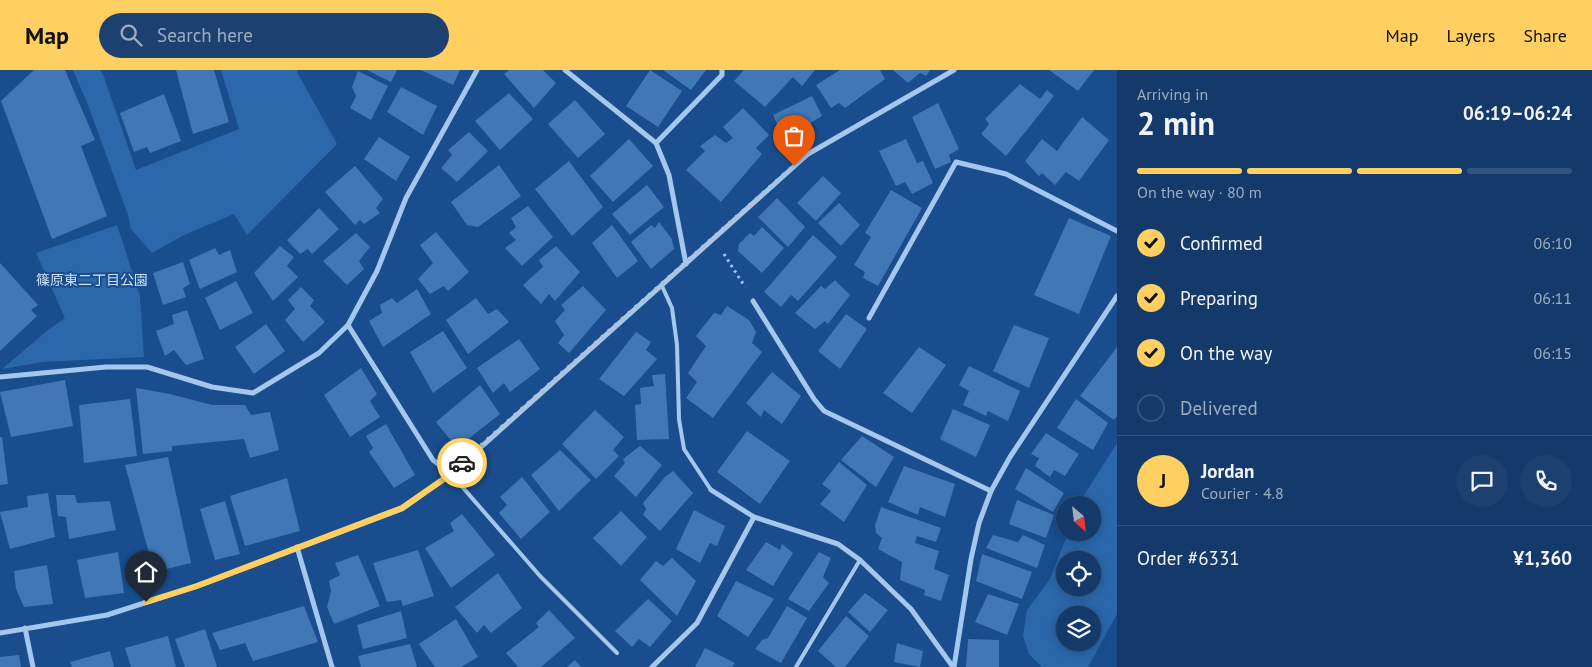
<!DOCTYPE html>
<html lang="en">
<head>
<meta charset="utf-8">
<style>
	body { margin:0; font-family:"PT Sans","Noto Sans JP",sans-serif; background:#1c4170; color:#f1f3f6; height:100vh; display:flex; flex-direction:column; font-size:19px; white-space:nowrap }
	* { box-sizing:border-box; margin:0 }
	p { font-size:16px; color:#9dadc1 }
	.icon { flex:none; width:28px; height:28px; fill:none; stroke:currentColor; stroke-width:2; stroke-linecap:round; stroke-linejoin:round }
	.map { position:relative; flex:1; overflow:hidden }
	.drawer { display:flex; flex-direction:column; background:#133a6a; width:475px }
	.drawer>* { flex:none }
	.needle { width:32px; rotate:152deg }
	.controls { position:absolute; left:1056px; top:426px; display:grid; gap:10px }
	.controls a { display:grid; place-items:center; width:45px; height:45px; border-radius:50%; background:#133a6a; box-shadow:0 2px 12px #0003,0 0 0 1px #32547e; font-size:25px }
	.pin { position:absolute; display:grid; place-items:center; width:42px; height:42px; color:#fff; margin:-51px -21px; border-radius:50% 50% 50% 0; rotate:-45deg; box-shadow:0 0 5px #0007 }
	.pin .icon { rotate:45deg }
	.courier { position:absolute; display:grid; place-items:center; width:50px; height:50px; margin:-25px; border:4px solid #ffcf61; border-radius:50%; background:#fff; color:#222; box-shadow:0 1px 6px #0007 }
	.overview em { font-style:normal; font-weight:600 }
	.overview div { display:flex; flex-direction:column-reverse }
	.overview { display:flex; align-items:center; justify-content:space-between; height:85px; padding:0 20px }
	h1 { font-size:32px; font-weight:600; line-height:38px }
	.bar { display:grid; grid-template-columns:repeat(4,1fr); gap:8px 5px; align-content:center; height:60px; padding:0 20px }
	.bar i { height:6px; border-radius:4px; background:#32547e }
	.bar .active { background:#ffcf61 }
	.bar p { grid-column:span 4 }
	.line { display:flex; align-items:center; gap:12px; padding:0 20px; border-top:1px solid #32547e }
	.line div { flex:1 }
	.round { display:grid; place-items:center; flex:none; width:52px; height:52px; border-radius:26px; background:#1c4170 }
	ol { padding:0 20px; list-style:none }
	li { display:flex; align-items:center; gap:15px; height:55px }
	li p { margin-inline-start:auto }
	li .icon { padding:5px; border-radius:50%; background:#ffcf61; color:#111; stroke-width:4 }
	li:last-child { color:#9dadc1 }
	li i { width:28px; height:28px; border:2px solid #32547e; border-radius:50% }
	header { display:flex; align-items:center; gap:30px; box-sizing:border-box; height:70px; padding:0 25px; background:#ffcf61; color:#111 }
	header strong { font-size:24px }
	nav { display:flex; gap:28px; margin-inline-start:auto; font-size:18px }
	.search { width:350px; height:45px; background:#1c4170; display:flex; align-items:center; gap:12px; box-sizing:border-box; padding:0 18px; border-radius:28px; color:#9dadc1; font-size:19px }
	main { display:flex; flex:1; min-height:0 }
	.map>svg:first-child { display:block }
</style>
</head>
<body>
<header>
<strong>Map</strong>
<div class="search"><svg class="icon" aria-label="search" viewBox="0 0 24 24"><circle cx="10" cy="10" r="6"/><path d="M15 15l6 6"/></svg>Search here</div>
<nav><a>Map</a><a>Layers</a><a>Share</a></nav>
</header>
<main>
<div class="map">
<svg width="1117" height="597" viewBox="0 0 1117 597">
	<rect width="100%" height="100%" fill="#194d8d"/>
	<g fill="#2b67ab" fill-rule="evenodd">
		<polygon points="73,0 100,0 104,7 136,100 239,59 221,0 298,0 297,2 337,74 247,165 234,144 184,165 152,183 131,159 128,145 88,35"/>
		<polygon points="117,155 140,226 144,287 43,292 2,299 48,260 65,248 36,183"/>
		<path d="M1117 373V544L1088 597H1042L1029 584 1023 566 1027 540 1050 509 1068 463 1092 462V435H1078ZM1065 490H1092V518H1065ZM1065 545H1092V572H1065Z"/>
	</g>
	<g fill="#4177b5">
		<polygon points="34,0 65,0 95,70 81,76 107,146 52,169 1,31"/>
		<polygon points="176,0 214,0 229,52 193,64"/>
		<polygon points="367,0 397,0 391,12"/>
		<polygon points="421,0 460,0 453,15"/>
		<polygon points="509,0 543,0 556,13 534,38 504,4"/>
		<polygon points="650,0 682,21 658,57 626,36"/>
		<polygon points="663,0 706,0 691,20"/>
		<polygon points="744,0 815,0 802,16 793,7 765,37 734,11"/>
		<polygon points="840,0 880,0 885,9 845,38 839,33 831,38 816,15"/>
		<polygon points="893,0 930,0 926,6 920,3 908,13"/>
		<polygon points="1049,0 1094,0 1078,21"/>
		<polygon points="358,1 388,16 371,50 350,38 356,26 352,17"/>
		<polygon points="1020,14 1040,29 1047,20 1054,26 1006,86 981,64 989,54 985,49"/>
		<polygon points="401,17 437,36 423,65 387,42"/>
		<polygon points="509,23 533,49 500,80 475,51"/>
		<polygon points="164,24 181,71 150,83 147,77 134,82 120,43"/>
		<polygon points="812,26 822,46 784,69 773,45"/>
		<polygon points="575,30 605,64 578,88 548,54"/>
		<polygon points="938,33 959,79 949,85 951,92 935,99 912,47"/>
		<polygon points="743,38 769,65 756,78 762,84 721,132 686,100 705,81 700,76 715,65 726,73 733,68 723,57"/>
		<polygon points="1082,47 1109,70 1079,111 1066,102 1055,115 1042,103 1039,106 1025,91 1042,69 1057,81"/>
		<polygon points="469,62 488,81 457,112 441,98 452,85 448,80"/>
		<polygon points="379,67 410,87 396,111 364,89"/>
		<polygon points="629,69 653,96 613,132 590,106"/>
		<polygon points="906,69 917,93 923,91 933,113 912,124 905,112 896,116 879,81"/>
		<polygon points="569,91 603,137 572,166 535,119"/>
		<polygon points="499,95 521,126 478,157 467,155 451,132"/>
		<polygon points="355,96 383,129 376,138 380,143 364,154 360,150 355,155 325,122"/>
		<polygon points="823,106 841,123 816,151 797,133"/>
		<polygon points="647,115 664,137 630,165 612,144"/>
		<polygon points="891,120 922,138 878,216 863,208 865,202 854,195 871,167 865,163"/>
		<polygon points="777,128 805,157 788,177 758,147"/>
		<polygon points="839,133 860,155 841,176 818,153"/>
		<polygon points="528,136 553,167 522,196 505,178 516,170 509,163 516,157 511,148"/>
		<polygon points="319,138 339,159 312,184 308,179 300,184 287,170"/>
		<polygon points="1069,148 1111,166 1079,244 1034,225"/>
		<polygon points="659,152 672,169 674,179 651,199 631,172 651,155 655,158"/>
		<polygon points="612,155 638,191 617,208 592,173"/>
		<polygon points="762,157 784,178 762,203 738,181 739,174 750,163 754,166"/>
		<polygon points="436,162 469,202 448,221 444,216 430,224 418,209 433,193 420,175"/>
		<polygon points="356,163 370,177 359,191 364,199 347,215 323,191"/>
		<polygon points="813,165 837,187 798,231 791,225 781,237 764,222"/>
		<polygon points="280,176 294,187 287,196 298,207 273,231 254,203"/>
		<polygon points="556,176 580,202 555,231 549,224 541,234 523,215 543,197 539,190"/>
		<polygon points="215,178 219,185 230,180 237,202 200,219 189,190"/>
		<polygon points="183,192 190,214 183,218 186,227 163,235 153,203"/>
		<polygon points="0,193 38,235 31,240 37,246 0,281"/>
		<polygon points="835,210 850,225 828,254 825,251 815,259 795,243 821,216 825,219"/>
		<polygon points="236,211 253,243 220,260 205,228"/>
		<polygon points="583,216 606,240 569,283 558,273 564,265 555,251 565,240 561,235"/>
		<polygon points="301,217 314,230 310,236 325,252 303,272 285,250 295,239 288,230"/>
		<polygon points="417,219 431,244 383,277 369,251 382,243 380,235 392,228 397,233"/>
		<polygon points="476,228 488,244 497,239 509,252 468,284 446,250"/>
		<polygon points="727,236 749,250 756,262 752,273 762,282 713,348 686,328 697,312 688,303 706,276 696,266 714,243 721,245"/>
		<polygon points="187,240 204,289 186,295 174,280 165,286 156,261 174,254 172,245"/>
		<polygon points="846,244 867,259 840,299 818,281"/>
		<polygon points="266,254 285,281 254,304 235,277"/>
		<polygon points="1014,255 1049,268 1029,318 993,301"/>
		<polygon points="443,261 467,298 433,323 410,282"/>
		<polygon points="636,262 651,272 646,280 657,289 624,326 599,309"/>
		<polygon points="519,269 540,299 510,322 504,313 493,323 477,298"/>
		<polygon points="919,277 946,295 912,343 883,323"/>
		<polygon points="1117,277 1117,346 1114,350 1080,326"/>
		<polygon points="969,296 1020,321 1008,351 988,341 986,346 963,335 969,321 959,315"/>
		<polygon points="361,298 377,324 370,331 380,347 350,367 324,325"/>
		<polygon points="772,302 801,326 782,354 764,340 761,347 746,333"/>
		<polygon points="665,304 669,369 637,370 635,335 641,334 640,318 654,316 652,305"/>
		<polygon points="65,310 73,356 11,367 0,322"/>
		<polygon points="480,315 500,344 457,378 436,352"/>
		<polygon points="136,318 170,324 212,335 245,335 251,345 270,342 279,380 250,388 244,369 172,376 172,381 143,384"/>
		<polygon points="130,329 137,386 84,393 79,335"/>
		<polygon points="1076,329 1108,353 1093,380 1057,358"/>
		<polygon points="953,339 990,355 976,387 940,369"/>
		<polygon points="595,340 624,367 613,380 619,386 596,409 562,374"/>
		<polygon points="386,354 415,405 394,418 369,382 373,378 366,366"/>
		<polygon points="747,361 790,391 760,434 717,402"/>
		<polygon points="1046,363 1079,384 1065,406 1054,400 1050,407 1035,396 1039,388 1031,384"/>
		<polygon points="862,366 894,387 876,417 841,390"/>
		<polygon points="0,367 2,367 8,414 0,415"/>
		<polygon points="640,376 662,395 636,427 614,406 625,393 623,389"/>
		<polygon points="560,380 591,410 559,441 531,405"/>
		<polygon points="168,387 191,493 154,502 125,395"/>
		<polygon points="839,392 867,415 844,452 820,434 831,421 822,414"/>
		<polygon points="904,396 955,414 945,447 920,437 918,445 888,432"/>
		<polygon points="1026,398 1064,423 1053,442 1015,419"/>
		<polygon points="673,401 693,423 660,461 643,445 646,439 643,433 665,407"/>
		<polygon points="522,407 550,442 521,469 499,443 507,435 500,427"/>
		<polygon points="287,408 300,461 245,476 230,426"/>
		<polygon points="48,423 55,467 10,479 0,442 28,437 27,426"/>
		<polygon points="56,425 75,425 77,433 110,431 116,460 69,469 66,447 58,446"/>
		<polygon points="1017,430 1054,445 1046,468 1009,454"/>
		<polygon points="225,431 240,484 215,490 200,439"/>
		<polygon points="881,437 941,458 936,472 917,466 915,473 939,481 934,499 949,505 941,531 924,525 925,520 900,510 902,492 878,479 882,468 876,463 875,456"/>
		<polygon points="694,440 725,456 717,476 710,473 700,493 676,479"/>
		<polygon points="621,441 647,467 621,496 593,468"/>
		<polygon points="462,444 495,485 451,518 425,478 454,461 450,453"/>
		<polygon points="993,465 1018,472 1023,465 1045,475 1037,498 986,478"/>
		<polygon points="766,472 780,480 782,474 793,483 773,516 746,500"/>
		<polygon points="418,480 434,526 403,536 401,530 387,532 373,493"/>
		<polygon points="118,482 124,523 85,528 77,490"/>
		<polygon points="819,482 831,488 823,507 829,513 809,541 788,529"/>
		<polygon points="982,484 1032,502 1022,529 976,511"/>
		<polygon points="358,485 380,536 334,554 327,537 331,521 329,511 340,505 335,493"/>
		<polygon points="672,488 696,511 677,546 640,510 656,491 663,496"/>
		<polygon points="47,495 53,534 24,537 16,519 14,501"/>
		<polygon points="498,503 522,538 491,563 484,555 477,563 455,537"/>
		<polygon points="736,511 774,529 748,567 717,546"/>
		<polygon points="865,523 888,540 870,562 848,542"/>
		<polygon points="988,524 1019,534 1007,565 975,552"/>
		<polygon points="648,529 672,551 650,577 639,569 632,577 615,561"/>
		<polygon points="304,536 318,572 253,591 245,573 220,580 212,563"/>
		<polygon points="787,536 807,548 781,593 755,579 762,570 768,568"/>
		<polygon points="549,540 575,568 541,597 518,597 506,583 539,557 536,553"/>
		<polygon points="401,541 407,568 363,579 357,555"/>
		<polygon points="846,546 869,566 845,597 836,597 818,581"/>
		<polygon points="456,549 478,587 461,597 435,597 419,574"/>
		<polygon points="205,559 217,597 185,597 175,569"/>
		<polygon points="168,566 176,597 131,597 125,578"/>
		<polygon points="968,569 999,570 999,597 966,597"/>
		<polygon points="897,573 923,581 920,597 894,592"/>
		<polygon points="410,574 417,597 361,597 358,586"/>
		<polygon points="705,578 735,593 732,597 695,597"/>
		<polygon points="110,581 114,597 72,597 70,592"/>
		<polygon points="19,585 21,597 0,597 0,587"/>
		<polygon points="575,590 581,597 567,597"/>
	</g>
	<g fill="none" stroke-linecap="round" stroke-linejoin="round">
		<polyline stroke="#a4c7ee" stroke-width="3" stroke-dasharray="2.5 4" stroke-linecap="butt" points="724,184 745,217"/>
		<g stroke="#a4c7ee" stroke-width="4">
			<polyline points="662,216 672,238 677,275 679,349 684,379 711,420"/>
			<polyline points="451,404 540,506 617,583"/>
			<polyline points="796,597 860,490"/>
		</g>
		<g stroke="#a4c7ee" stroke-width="5">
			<polyline points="565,0 656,73 669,105 686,194"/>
			<polyline points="656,73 722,5 722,0"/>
			<polyline points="753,231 814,329 824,341 991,421"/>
			<polyline points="869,248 956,92 1006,104 1117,161"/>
			<polyline points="348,255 433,390 451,404"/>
			<polyline points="0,307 106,297 147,297 212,317 253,323 319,283 348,255 377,201 406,128 477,0"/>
			<polyline points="754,447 838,474 860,490 911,539 953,597"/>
			<polyline points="297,477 332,597"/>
			<polyline points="25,558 33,597"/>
			<polyline points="0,563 107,545 197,516 402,439 451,404 808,84 954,0"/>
			<polyline points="652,597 697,553 754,447 711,420"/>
			<polyline points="954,597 971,489 979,453 991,421 1010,387 1117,226"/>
		</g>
	</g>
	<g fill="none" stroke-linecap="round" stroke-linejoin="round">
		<polyline stroke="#aec1d7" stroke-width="5" stroke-dasharray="0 9" points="462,393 794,96"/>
		<polyline stroke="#ffcf61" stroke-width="6" points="146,532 197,516 402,438 451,404 462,393"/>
	</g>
	<g text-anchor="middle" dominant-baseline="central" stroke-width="4" stroke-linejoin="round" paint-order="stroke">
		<g font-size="14" fill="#cae1fa" stroke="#194d8d">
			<text x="92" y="210">篠原東二丁目公園</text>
		</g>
	</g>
</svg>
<div class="controls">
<a><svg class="needle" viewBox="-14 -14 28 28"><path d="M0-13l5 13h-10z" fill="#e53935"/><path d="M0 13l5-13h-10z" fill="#9dadc1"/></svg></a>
<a><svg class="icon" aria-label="locate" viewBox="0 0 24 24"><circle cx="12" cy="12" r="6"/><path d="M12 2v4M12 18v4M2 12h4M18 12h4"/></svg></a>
<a><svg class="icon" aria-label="layers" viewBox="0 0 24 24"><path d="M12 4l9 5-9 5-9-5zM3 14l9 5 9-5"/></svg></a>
</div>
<div class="pin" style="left:794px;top:96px;background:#ea580c"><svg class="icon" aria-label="bag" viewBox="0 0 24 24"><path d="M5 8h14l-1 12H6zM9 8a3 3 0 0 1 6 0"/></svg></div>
<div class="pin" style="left:146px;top:532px;background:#1f2937"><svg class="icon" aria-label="home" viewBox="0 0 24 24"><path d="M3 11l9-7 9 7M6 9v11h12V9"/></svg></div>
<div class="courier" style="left:462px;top:393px"><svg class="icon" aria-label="car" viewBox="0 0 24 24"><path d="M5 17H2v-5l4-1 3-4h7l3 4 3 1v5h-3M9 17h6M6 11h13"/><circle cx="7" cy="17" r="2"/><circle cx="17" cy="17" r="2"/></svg></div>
</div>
<section class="drawer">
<div class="overview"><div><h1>2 min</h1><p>Arriving in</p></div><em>06:19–06:24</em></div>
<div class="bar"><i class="active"></i><i class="active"></i><i class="active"></i><i></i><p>On the way · 80 m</p></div>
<ol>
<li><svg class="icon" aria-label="check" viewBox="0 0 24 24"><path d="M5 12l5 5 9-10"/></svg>Confirmed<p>06:10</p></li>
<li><svg class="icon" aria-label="check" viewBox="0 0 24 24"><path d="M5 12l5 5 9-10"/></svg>Preparing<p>06:11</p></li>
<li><svg class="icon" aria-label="check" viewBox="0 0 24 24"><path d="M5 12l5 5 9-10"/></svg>On the way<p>06:15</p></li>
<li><i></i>Delivered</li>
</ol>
<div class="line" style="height:90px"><b class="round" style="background:#ffcf61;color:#111">J</b><div><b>Jordan</b><p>Courier · 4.8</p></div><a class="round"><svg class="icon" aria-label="chat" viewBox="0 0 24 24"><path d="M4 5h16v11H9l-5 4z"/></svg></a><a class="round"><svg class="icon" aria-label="phone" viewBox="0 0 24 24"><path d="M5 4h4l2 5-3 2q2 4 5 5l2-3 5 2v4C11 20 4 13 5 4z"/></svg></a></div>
<div class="line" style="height:65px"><div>Order #6331</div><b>¥1,360</b></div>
</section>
</main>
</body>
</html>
